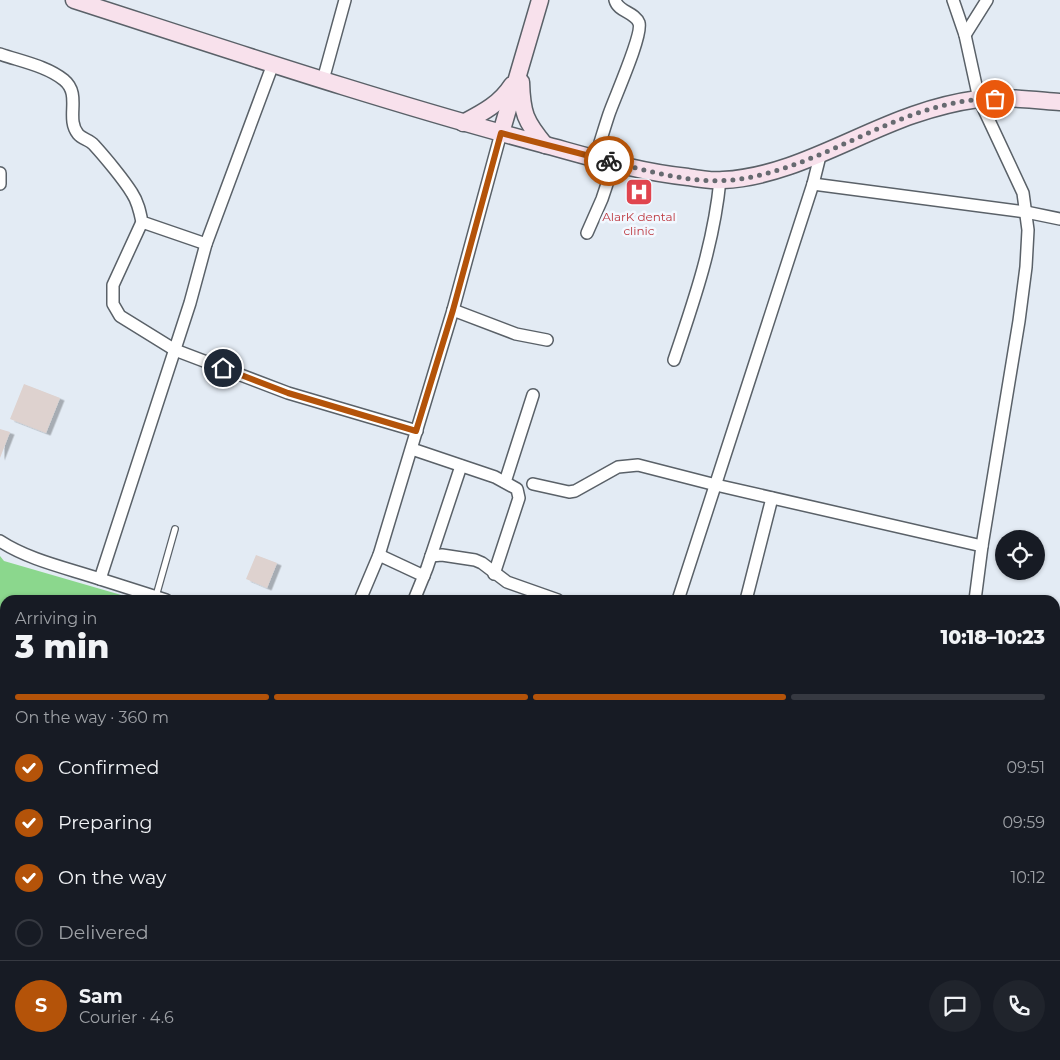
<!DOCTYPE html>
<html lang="en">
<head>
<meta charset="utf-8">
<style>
	body { margin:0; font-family:Montserrat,sans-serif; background:#20242c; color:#f1f3f6; height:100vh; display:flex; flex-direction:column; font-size:19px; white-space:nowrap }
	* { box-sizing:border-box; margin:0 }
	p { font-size:16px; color:#9ea1a6 }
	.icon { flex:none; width:28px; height:28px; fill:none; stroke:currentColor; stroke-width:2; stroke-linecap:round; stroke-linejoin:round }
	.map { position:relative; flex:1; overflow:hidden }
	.side { position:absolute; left:0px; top:595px; width:1060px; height:465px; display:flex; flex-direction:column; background:#171b24; border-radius:15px 15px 0 0; box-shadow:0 1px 4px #0004 }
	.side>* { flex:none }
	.tools { position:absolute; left:995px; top:530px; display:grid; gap:10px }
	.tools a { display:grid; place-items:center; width:50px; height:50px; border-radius:50%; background:#171b24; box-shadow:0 1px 4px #0004; font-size:25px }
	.pin { position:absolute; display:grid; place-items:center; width:42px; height:42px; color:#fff; margin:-21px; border:2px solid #fff; border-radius:50%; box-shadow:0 1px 5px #0007 }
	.courier { position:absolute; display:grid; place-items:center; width:50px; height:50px; margin:-25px; border:4px solid #b45309; border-radius:50%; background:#fff; color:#222; box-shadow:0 1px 6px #0007 }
	.headline em { font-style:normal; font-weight:800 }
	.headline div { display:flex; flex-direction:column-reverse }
	.headline { display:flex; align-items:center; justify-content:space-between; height:85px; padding:0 15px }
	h1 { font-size:32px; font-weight:800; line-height:38px }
	.bar { display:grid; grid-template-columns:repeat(4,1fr); gap:8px 5px; align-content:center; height:60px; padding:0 15px }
	.bar i { height:6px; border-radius:4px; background:#363941 }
	.bar .selected { background:#b45309 }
	.bar p { grid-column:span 4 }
	.line { display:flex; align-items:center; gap:12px; padding:0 15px; border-top:1px solid #363941 }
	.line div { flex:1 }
	.round { display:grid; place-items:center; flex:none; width:52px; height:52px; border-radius:26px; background:#20242c }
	ol { padding:0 15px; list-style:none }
	li { display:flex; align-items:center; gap:15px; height:55px }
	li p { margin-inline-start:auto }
	li .icon { padding:5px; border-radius:50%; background:#b45309; color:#fff; stroke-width:4 }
	li:last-child { color:#9ea1a6 }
	li i { width:28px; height:28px; border:2px solid #363941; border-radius:50% }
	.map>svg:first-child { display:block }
</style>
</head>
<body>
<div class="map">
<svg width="1060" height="1060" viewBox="0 0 1060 1060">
	<defs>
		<filter id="shadow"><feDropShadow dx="4.5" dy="2.5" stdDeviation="0" flood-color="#0004"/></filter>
	</defs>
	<rect width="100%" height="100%" fill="#e3ebf4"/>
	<polygon fill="#8bd78d" points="0,556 4,561 135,599 134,600 5,600 5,658 0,656"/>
	<g fill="#ded2cf" filter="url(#shadow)">
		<polygon points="24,384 60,398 46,433 10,419"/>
		<polygon points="0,429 10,432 0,458"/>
		<polygon points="256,555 277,563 267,588 246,579"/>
		<polygon points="0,971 5,973 5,983 0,998"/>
		<polygon points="1055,1029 1060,1030 1060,1060 1022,1060 1023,1055 1055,1055"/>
		<polygon points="289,1055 316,1055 314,1060 303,1060"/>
		<polygon points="931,1055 966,1055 981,1060 926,1060"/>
	</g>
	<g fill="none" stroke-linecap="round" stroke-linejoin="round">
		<g stroke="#5a6168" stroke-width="8">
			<g id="lane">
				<polyline points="156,596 175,529"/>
				<polyline points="1055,957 1055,968"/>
			</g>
		</g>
		<g stroke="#5a6168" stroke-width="14">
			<g id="street">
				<polyline points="953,0 965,35 979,99 1023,193 1028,230 1026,267 1019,321 982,546 975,600"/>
				<polyline points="965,35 987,0"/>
				<path d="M0 54C20 61 47 66 64 80 82 95 65 118 78 134 82 139 90 140 94 145 105 157 124 180 132 193 138 202 140 212 142 222L206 244"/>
				<polyline points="323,80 345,0"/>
				<path d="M595 158C600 143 604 129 609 114 614 99 643 35 639 23 635 12 618 12 615 0"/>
				<polyline points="0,173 0,184"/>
				<polyline points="813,184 1026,212 1060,219"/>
				<polyline points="142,222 113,285 113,304 120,316 175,350 288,393 417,431"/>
				<polyline points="587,233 602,199 614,163"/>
				<polyline points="453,310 516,334 547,340"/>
				<path d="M674 360C694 301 714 243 720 180"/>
				<polyline points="412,449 495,477 517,489 519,498 494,574"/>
				<polyline points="505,482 533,395"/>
				<polyline points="533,484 569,492 575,491 618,467 638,465 716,485 982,546"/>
				<path d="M0 541C29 560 67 568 100 579"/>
				<polyline points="379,555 424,576"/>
				<polyline points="431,556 442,555 475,560 482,563 507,582 558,600"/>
				<polyline points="166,600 100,579 190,303 206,244 273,64"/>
				<polyline points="360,600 379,555 453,310 501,133"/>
				<polyline points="414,600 427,568 461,466"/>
				<polyline points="678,600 813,184 820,156"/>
				<polyline points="746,600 772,498"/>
				<polyline points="1055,756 1060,758"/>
				<polyline points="0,872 5,874"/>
				<polyline points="0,953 5,953"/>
				<polyline points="207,1060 208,1055"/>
				<polyline points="400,1060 401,1055"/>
				<polyline points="574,1060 576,1055"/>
			</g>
		</g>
		<g stroke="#5a6168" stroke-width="19">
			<g id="secondary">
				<path d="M74 0C229 50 384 102 542 144 590 157 638 172 688 177 699 179 712 181 723 180 789 177 852 136 913 115 933 108 956 102 978 99 1003 96 1034 100 1060 102"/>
				<path d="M521 82C522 113 525 121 545 145"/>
				<path d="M463 123C482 113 500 104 512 85"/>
				<polyline points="501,133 540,0"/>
			</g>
		</g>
		<g stroke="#cacbcc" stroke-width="20">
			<g id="primary">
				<polyline points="1055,884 1060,880"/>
				<polyline points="1055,909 1060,904"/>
				<polyline points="852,1060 858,1055"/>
				<polyline points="879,1060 885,1055"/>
			</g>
		</g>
		<use href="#lane" stroke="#fff" stroke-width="5.5"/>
		<use href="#street" stroke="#fff" stroke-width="11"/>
		<use href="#secondary" stroke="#f8e1ec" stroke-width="16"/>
		<use href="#primary" stroke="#f1c3d9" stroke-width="18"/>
	</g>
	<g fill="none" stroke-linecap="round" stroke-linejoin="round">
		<path stroke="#666a70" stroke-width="5" stroke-dasharray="0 9" d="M609 161C648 171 692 184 732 180 824 170 902 98 995 99"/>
		<polyline stroke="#b45309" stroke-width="6" points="223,368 288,393 416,431 453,310 501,133 609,161"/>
	</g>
	<defs>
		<g id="hospital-square" transform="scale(1.4375)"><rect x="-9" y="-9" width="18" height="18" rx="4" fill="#e0444e" stroke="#f2f8ff"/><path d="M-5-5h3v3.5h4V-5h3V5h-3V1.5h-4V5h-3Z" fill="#fff"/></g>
	</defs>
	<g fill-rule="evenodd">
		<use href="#hospital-square" x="639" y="192"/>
	</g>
	<g text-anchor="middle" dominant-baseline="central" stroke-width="5" stroke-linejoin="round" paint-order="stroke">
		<g font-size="12" fill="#be3a42" stroke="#f2f8ff">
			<text x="639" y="216">AlarK dental<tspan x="639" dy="14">clinic</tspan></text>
		</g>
	</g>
</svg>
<div class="tools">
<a><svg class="icon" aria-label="locate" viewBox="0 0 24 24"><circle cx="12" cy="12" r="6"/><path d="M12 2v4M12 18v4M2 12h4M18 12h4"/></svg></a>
</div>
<div class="pin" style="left:995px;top:99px;background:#ea580c"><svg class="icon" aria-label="bag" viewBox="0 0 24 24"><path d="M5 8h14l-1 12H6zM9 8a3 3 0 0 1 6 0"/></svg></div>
<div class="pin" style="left:223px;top:368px;background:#1f2937"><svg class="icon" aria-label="home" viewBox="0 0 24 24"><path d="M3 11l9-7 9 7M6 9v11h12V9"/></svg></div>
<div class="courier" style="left:609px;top:161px"><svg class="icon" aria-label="bike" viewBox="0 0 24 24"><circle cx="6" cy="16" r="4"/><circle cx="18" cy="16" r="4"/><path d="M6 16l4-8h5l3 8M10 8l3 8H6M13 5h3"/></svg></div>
<section class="side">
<div class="headline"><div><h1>3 min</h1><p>Arriving in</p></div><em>10:18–10:23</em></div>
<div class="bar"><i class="selected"></i><i class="selected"></i><i class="selected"></i><i></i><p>On the way · 360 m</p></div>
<ol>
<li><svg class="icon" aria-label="check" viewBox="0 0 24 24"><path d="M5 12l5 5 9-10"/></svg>Confirmed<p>09:51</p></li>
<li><svg class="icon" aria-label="check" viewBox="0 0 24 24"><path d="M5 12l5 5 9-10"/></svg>Preparing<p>09:59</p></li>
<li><svg class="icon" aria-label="check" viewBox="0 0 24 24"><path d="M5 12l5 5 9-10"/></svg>On the way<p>10:12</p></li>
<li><i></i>Delivered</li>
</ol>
<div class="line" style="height:90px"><b class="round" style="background:#b45309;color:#fff">S</b><div><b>Sam</b><p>Courier · 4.6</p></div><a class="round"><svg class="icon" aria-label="chat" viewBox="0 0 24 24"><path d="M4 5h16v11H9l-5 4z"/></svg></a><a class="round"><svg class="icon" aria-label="phone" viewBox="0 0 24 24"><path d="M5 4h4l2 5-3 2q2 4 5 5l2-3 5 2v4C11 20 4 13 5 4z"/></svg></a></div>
</section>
</div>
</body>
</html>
